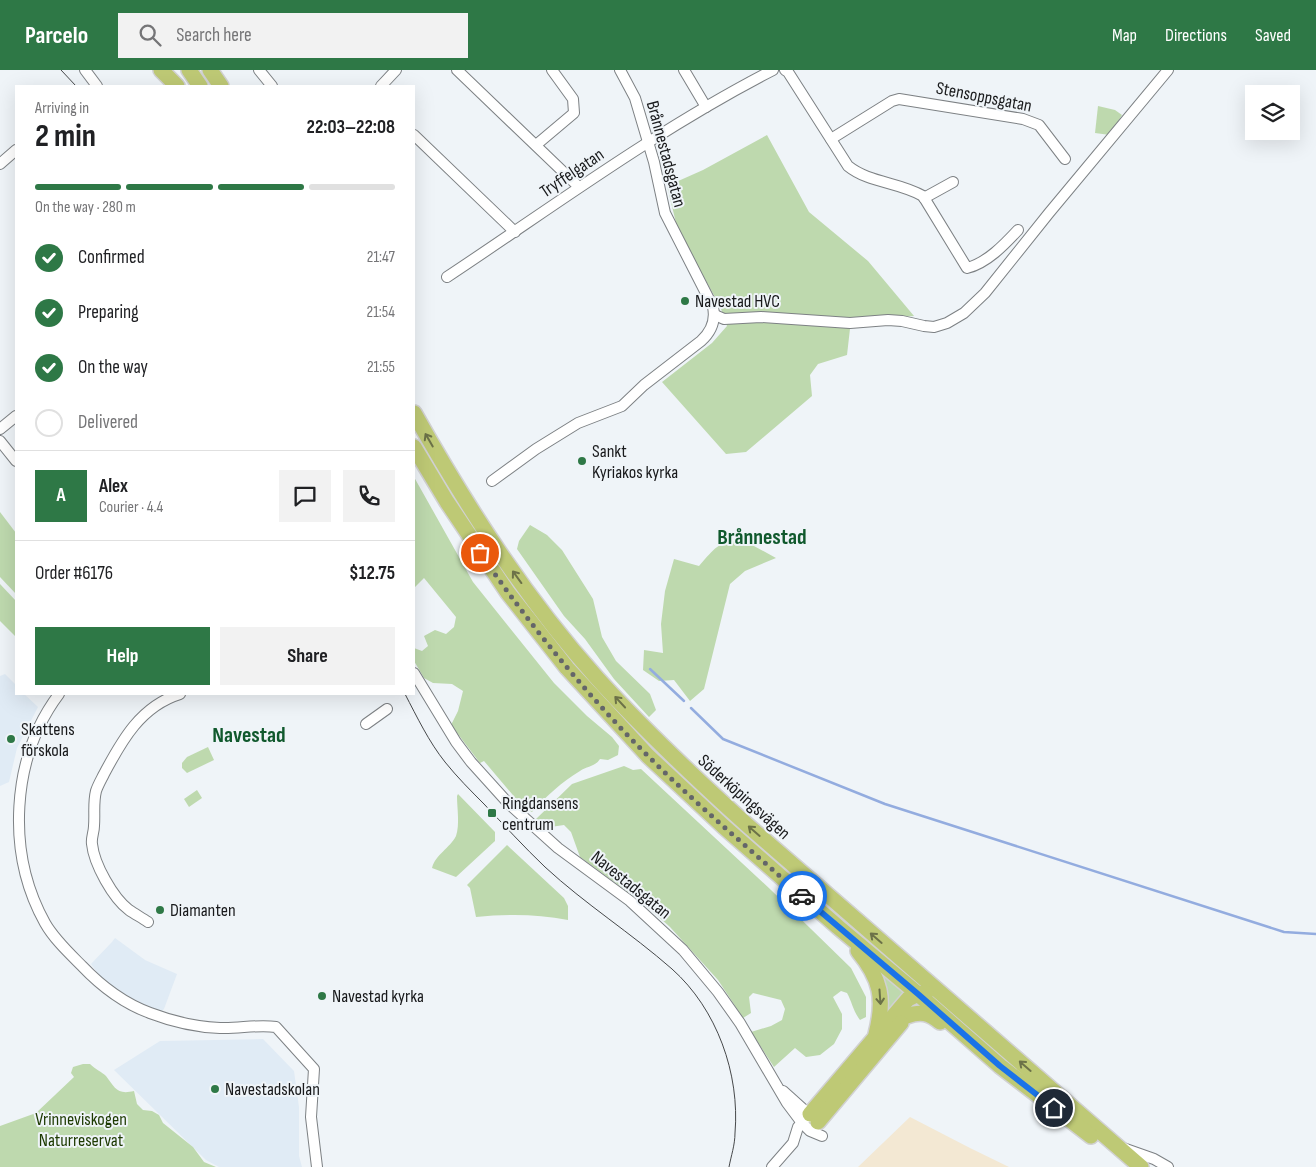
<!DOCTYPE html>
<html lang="en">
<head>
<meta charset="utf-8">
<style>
	body { margin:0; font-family:"Sofia Sans Condensed",sans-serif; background:#f2f2f2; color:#202124; height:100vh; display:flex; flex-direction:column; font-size:19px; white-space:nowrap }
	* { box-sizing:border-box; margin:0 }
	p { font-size:16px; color:#757577 }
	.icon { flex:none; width:28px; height:28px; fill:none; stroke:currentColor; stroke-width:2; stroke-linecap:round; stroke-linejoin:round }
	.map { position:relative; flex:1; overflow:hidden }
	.drawer { position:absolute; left:15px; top:15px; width:400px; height:610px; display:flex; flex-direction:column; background:#fff; border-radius:0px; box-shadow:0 5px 20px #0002 }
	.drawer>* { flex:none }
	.fabs { position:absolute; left:1245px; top:15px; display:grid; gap:10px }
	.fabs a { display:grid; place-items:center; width:55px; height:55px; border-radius:0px; background:#fff; box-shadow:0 5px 20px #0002; font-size:25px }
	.pin { position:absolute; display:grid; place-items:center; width:42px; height:42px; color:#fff; margin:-21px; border:2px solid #fff; border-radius:50%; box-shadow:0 1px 5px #0007 }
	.courier { position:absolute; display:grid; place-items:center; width:50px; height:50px; margin:-25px; border:4px solid #1a73e8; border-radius:50%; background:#fff; color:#222; box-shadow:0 1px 6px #0007 }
	.headline em { font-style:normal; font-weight:700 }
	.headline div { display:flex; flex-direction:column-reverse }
	.headline { display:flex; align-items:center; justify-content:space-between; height:85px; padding:0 20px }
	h1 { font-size:32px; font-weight:700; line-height:38px }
	.bar { display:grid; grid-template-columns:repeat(4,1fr); gap:8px 5px; align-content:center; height:60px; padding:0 20px }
	.bar i { height:6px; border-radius:4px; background:#e0e0e0 }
	.bar .on { background:#2e7846 }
	.bar p { grid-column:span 4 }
	.line { display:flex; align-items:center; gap:12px; padding:0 20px; border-top:1px solid #e0e0e0 }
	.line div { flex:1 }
	.round { display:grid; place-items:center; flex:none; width:52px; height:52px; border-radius:0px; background:#f2f2f2 }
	ol { padding:0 20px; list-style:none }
	li { display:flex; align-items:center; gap:15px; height:55px }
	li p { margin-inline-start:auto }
	li .icon { padding:5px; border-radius:50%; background:#2e7846; color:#fff; stroke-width:4 }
	li:last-child { color:#757577 }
	li i { width:28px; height:28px; border:2px solid #e0e0e0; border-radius:50% }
	.cta { display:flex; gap:10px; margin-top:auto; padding:10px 20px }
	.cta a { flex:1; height:58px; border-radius:0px; background:#2e7846; color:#fff; font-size:20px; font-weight:700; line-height:58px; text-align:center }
	.cta a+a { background:#f2f2f2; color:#202124 }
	header { display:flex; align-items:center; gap:30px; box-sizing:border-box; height:70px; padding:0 25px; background:#2e7846; color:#fff }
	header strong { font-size:24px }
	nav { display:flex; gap:28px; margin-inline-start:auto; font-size:18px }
	.search { width:350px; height:45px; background:#f2f2f2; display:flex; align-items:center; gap:12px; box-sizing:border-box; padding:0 18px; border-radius:0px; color:#757577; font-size:19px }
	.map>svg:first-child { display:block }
</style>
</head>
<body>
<header>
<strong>Parcelo</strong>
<div class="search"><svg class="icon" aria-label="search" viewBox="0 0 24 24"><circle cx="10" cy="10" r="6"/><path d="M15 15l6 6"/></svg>Search here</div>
<nav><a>Map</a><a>Directions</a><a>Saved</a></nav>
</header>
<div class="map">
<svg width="1316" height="1097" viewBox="0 0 1316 1097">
	<rect width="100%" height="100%" fill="#eff4f8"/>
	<g fill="#e0ebf5">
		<polygon points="5,604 16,615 16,624 24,624 38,637 17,678 9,712 0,716 0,606"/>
		<polygon points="115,868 145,890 177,904 164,939 160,942 140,934 111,916 101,908 91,894 112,872"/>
		<polygon points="263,969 294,1001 299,1037 299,1086 302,1097 219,1097 206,1090 114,1000 160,971"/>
	</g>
	<polygon fill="#f3e8d3" points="910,1047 970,1078 1009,1097 858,1097"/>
	<g fill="#bed9ae">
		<polygon points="1098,36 1115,40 1122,45 1110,65 1095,63"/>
		<polygon points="767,65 809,142 868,191 914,246 851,250 847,285 818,294 810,305 812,326 746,382 726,384 662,312 712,273 727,256 720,236 678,161 667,116 703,100"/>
		<polygon points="430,387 433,388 566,579 906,904 913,914 734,758 641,670 590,615 493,492 429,389"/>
		<path d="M414 407 473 512 554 613 587 646 612 667 619 676 618 685 608 690 600 689C595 697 587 696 580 701 562 712 546 726 532 742L523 737 484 691 480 693 451 655 458 641 463 621 452 614 433 613 424 608 414 591V578L422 581 428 576 424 566 435 560 446 564 454 557 456 547 424 508 414 518Z"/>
		<polygon points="0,442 16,463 16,524 0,507"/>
		<polygon points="530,455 547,465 562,480 593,529 602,567 616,591 650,624 656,640 649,647 614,609 585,569 564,546 517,479 519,471"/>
		<path d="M743 470 776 488 745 501 730 514 704 619 690 631 674 610 659 611 643 600 644 580 663 583 661 554 665 521 674 489 699 496C715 478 717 472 743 470Z"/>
		<polygon points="0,514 16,531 16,567 0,551"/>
		<polygon points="208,677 214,690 187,703 182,698 182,693 187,687"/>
		<path d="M624 696 633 700 641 699 771 820 851 898 866 927V947L860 950C853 941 852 932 847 923L841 921 833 927 842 944V959L834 974 820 985 806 987 795 978 774 997 751 962 771 956 782 950 785 939 781 930 753 923 749 927 751 943 743 948 718 910 670 857 643 833 580 787 571 762 564 755 544 758 535 750 572 714Z"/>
		<polygon points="197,720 202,728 189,737 184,729"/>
		<path d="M458 724 495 762V771L456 807 432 798C435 785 450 778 456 766 460 755 457 738 457 726Z"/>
		<path d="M507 775 564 828 568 836V850C537 844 508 844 476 847L470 818 467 815Z"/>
		<polygon points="876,891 909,920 885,952"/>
		<path d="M83 994H90C95 999 102 1002 106 1006 115 1018 117 1025 134 1021L137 1034 143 1040 152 1041 159 1045 163 1053 193 1077 204 1092 216 1097H0V1056L36 1043 74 1007 71 1003 73 997Z"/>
	</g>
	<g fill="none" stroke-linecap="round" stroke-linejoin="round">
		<g stroke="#93acdf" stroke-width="2.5">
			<polyline points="650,599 684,631"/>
			<polyline points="691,638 723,669 885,734 1284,862 1316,864"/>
		</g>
		<g stroke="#7d8184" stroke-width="12">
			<g id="minor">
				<polyline points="85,0 97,16"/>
				<polyline points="259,0 272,16"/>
				<polyline points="457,0 579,117"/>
				<polyline points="684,0 706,37"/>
				<path d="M785 0 788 2 848 96C869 113 899 112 923 126L967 198C987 193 1004 175 1018 160"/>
				<polyline points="381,16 396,0"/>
				<polyline points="414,65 515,162"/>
				<polyline points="831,69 892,31 899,29 1023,49 1039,55 1065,89"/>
				<polyline points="536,75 574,43 573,29 552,0"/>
				<polyline points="0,94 16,80"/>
				<polyline points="924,128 953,112"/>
				<path d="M447 207C554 136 658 59 773 0"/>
				<polyline points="715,245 724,249 761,247 850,253 888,250 902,251 924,256 934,257 947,253 964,243 985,223 1049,143 1168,0"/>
				<polyline points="0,359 16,346"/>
				<polyline points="0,371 16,391"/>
				<path d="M492 411 536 379 578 353 622 336 644 315 701 271C711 262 716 251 713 237L665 143 654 92 635 28 620 0"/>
				<polyline points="414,603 456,672 471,692 508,733 558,778 630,831 683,880 718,922 740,953 787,1033 802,1053 810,1061 822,1066"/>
				<path d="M59 624C11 688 6 783 45 853 54 869 69 883 82 896 101 916 123 933 150 943 171 951 197 957 220 958 238 959 258 954 276 957L314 999 311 1047 317 1097"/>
				<polyline points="366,654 387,639"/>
				<path d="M148 852C142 848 135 844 129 840 113 828 94 794 92 774 91 768 94 762 94 756 95 744 93 733 96 721 98 715 101 710 104 704 122 670 141 636 180 624"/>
				<polyline points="783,1021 813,1048"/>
				<polyline points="1120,1077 1154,1089 1168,1097"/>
				<polyline points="772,1097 793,1073 798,1057 805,1049"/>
			</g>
		</g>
		<g stroke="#d1d1d2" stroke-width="18">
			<g id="highway">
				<polyline points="161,0 177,16"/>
				<polyline points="189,0 200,16"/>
				<polyline points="210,0 221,16"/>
				<path d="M414 343C467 437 525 528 597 608 644 660 694 707 746 754L1141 1097"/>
				<polyline points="414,377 447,432 508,523 567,598 648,686 723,756 838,857 918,924 1000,996 1091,1066"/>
				<path d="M858 881C881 909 885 929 876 964"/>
				<path d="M907 946C921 941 929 943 940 952"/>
				<polyline points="810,1044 908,929 918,924 926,923"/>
				<polyline points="818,1052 901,953"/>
			</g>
		</g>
		<use href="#minor" stroke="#fff" stroke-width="10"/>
		<use href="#highway" stroke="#bec975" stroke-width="15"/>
		<g stroke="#46484a" stroke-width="1">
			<polyline points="61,0 76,16"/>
			<path d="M405 624C417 647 429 672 445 692 457 707 471 721 484 734 504 755 524 777 545 797 585 834 631 863 672 899 717 939 740 1004 735 1063 735 1075 731 1086 729 1097"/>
		</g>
	</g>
	<defs><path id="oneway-shaft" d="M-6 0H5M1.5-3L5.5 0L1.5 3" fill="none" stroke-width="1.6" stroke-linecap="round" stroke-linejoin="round" transform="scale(1.25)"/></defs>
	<g stroke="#6c7248">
		<use href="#oneway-shaft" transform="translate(429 370) rotate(-120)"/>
		<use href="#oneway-shaft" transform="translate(517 507) rotate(-126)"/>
		<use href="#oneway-shaft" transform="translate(620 632) rotate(-133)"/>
		<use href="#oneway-shaft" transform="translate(754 761) rotate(-139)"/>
		<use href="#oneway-shaft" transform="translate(876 868) rotate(-139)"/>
		<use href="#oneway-shaft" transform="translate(880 927) rotate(86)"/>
		<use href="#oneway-shaft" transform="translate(1025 996) rotate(-139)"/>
	</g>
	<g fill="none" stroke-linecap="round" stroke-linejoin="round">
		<path stroke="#646669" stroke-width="5" stroke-dasharray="0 9" d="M480 483C530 555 585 623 647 685 697 735 750 779 802 826"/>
		<polyline stroke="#1a73e8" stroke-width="6" points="802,826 918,924 1000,996 1054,1038"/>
	</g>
	<g fill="#2e7846" stroke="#eff4f8" stroke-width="2">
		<circle cx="685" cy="231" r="5"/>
		<circle cx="582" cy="391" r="5"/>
		<circle cx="11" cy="669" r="5"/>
		<rect x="487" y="738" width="10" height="10" rx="2.5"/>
		<circle cx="160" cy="840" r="5"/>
		<circle cx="322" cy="926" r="5"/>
		<circle cx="215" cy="1019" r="5"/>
	</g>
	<g text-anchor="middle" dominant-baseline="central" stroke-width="4" stroke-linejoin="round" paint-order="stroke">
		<g font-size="18" fill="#191a1c" stroke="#eff4f8">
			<text transform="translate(984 27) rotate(11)">Stensoppsgatan</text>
			<text transform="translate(666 84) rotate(75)">Brånnestadsgatan</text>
			<text transform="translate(572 103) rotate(-34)">Tryffelgatan</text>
			<text transform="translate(744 727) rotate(42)">Söderköpingsvägen</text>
			<text transform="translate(631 815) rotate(39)">Navestadsgatan</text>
		</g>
		<g font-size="18" fill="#191a1c" stroke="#eff4f8" text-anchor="start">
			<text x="695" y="231">Navestad HVC</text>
			<text x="592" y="381">Sankt<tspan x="592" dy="21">Kyriakos kyrka</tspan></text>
			<text x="21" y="659">Skattens<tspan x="21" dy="21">förskola</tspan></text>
			<text x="502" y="733">Ringdansens<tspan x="502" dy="21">centrum</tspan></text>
			<text x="170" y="840">Diamanten</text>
			<text x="332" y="926">Navestad kyrka</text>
			<text x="225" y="1019">Navestadskolan</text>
		</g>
		<g font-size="18" fill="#1d3a01" stroke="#eff4f8">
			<text x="81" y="1049">Vrinneviskogen<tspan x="81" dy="21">Naturreservat</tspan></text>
		</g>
		<g font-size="22" font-weight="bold" fill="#10592d" stroke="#eff4f8">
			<text x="762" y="467">Brånnestad</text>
			<text x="249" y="665">Navestad</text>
		</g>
	</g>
</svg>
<div class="fabs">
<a><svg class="icon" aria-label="layers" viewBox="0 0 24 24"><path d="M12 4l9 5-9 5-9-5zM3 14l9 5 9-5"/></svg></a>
</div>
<div class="pin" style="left:480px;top:483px;background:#ea580c"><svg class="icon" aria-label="bag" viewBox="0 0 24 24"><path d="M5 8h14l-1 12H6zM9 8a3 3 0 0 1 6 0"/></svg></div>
<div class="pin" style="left:1054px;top:1038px;background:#1f2937"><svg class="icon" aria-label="home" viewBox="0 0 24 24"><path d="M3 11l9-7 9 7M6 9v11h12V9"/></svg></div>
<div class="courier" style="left:802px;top:826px"><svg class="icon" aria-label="car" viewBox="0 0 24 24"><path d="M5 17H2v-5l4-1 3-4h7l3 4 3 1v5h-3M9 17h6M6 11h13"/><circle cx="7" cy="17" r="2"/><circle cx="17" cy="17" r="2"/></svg></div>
<section class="drawer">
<div class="headline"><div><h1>2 min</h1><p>Arriving in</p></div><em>22:03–22:08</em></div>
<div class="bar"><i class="on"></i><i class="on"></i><i class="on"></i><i></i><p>On the way · 280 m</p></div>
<ol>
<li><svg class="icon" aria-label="check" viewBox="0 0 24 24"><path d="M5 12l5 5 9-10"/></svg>Confirmed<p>21:47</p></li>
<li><svg class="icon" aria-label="check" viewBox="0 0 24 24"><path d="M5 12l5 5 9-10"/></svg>Preparing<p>21:54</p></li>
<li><svg class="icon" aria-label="check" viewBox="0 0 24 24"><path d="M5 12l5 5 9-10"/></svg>On the way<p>21:55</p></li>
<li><i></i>Delivered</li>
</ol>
<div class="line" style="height:90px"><b class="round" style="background:#2e7846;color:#fff">A</b><div><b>Alex</b><p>Courier · 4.4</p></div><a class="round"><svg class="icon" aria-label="chat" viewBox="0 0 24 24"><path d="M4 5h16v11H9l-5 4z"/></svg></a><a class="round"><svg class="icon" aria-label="phone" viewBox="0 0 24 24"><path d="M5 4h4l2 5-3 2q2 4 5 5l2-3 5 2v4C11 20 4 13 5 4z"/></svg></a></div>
<div class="line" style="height:65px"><div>Order #6176</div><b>$12.75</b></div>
<div class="cta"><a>Help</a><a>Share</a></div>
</section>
</div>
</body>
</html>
